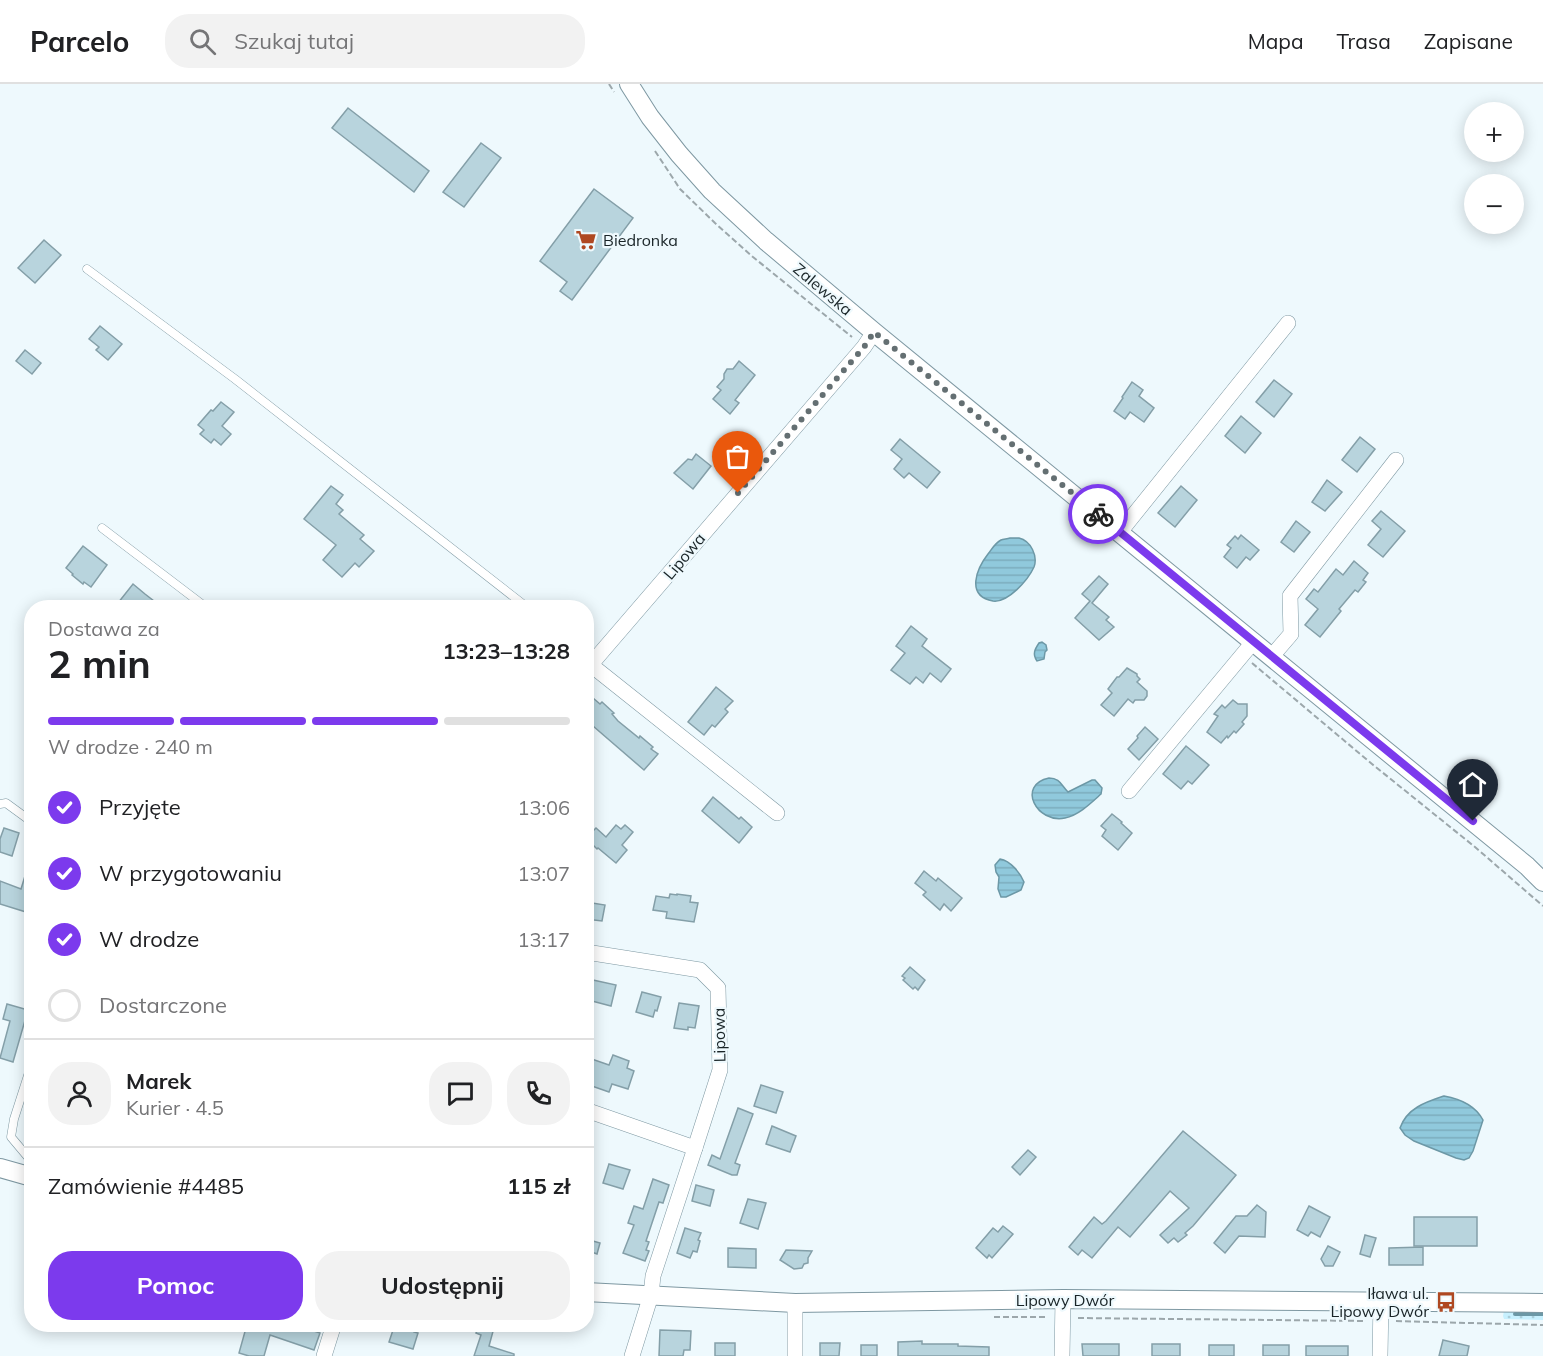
<!DOCTYPE html>
<html lang="pl">
<head>
<meta charset="utf-8">
<style>
	body { margin:0; font-family:Mulish,sans-serif; background:#f2f2f2; color:#202124; height:100vh; display:flex; flex-direction:column; font-size:22px; white-space:nowrap }
	* { box-sizing:border-box; margin:0 }
	p { font-size:20px; color:#757577 }
	.icon { flex:none; width:33px; height:33px; fill:none; stroke:currentColor; stroke-width:2; stroke-linecap:round; stroke-linejoin:round }
	.map { position:relative; flex:1; overflow:hidden }
	.drawer { position:absolute; left:24px; top:516px; width:570px; height:732px; display:flex; flex-direction:column; background:#fff; border-radius:24px; box-shadow:0 3px 15px #0003 }
	.drawer>* { flex:none }
	.buttons { position:absolute; left:1464px; top:18px; display:grid; gap:12px }
	.buttons a { display:grid; place-items:center; width:60px; height:60px; border-radius:50%; background:#fff; box-shadow:0 3px 15px #0003; font-size:30px }
	.pin { position:absolute; display:grid; place-items:center; width:51px; height:51px; color:#fff; margin:-62px -26px; border-radius:50% 50% 50% 0; rotate:-45deg; box-shadow:0 0 6px #0007 }
	.pin .icon { rotate:45deg }
	.courier { position:absolute; display:grid; place-items:center; width:60px; height:60px; margin:-30px; border:4px solid #7c3aed; border-radius:50%; background:#fff; color:#222; box-shadow:0 2px 8px #0007 }
	.summary em { font-style:normal; font-weight:700 }
	.summary div { display:flex; flex-direction:column-reverse }
	.summary { display:flex; align-items:center; justify-content:space-between; height:102px; padding:0 24px }
	h1 { font-size:39px; font-weight:700; line-height:45px }
	.bar { display:grid; grid-template-columns:repeat(4,1fr); gap:9px 6px; align-content:center; height:72px; padding:0 24px }
	.bar i { height:8px; border-radius:4px; background:#e0e0e0 }
	.bar .on { background:#7c3aed }
	.bar p { grid-column:span 4 }
	.line { display:flex; align-items:center; gap:15px; padding:0 24px; border-top:2px solid #e0e0e0 }
	.line div { flex:1 }
	.round { display:grid; place-items:center; flex:none; width:63px; height:63px; border-radius:24px; background:#f2f2f2 }
	ol { padding:0 24px; list-style:none }
	li { display:flex; align-items:center; gap:18px; height:66px }
	li p { margin-inline-start:auto }
	li .icon { padding:6px; border-radius:50%; background:#7c3aed; color:#fff; stroke-width:4 }
	li:last-child { color:#757577 }
	li i { width:33px; height:33px; border:3px solid #e0e0e0; border-radius:50% }
	.action { display:flex; gap:12px; margin-top:auto; padding:12px 24px }
	.action a { flex:1; height:69px; border-radius:24px; background:#7c3aed; color:#fff; font-size:24px; font-weight:700; line-height:69px; text-align:center }
	.action a+a { background:#f2f2f2; color:#202124 }
	header { display:flex; align-items:center; gap:36px; box-sizing:border-box; height:84px; padding:0 30px; background:#fff; border-bottom:2px solid #e0e0e0 }
	header strong { font-size:28px }
	nav { display:flex; gap:33px; margin-inline-start:auto; font-size:21px }
	.search { width:420px; height:54px; background:#f2f2f2; display:flex; align-items:center; gap:15px; box-sizing:border-box; padding:0 21px; border-radius:24px; color:#757577; font-size:22px }
	.map>svg:first-child { display:block }
</style>
</head>
<body>
<header>
<strong>Parcelo</strong>
<div class="search"><svg class="icon" aria-label="search" viewBox="0 0 24 24"><circle cx="10" cy="10" r="6"/><path d="M15 15l6 6"/></svg>Szukaj tutaj</div>
<nav><a>Mapa</a><a>Trasa</a><a>Zapisane</a></nav>
</header>
<div class="map">
<svg width="1543" height="1272" viewBox="0 0 1543 1272">
	<defs>
		<pattern id="grass-dots" width="8" height="8" patternUnits="userSpaceOnUse" patternTransform="scale(1.5)"><rect width="8" height="8" fill="#c7f0fe"/><path d="M2 2h.1M6 6h.1" fill="none" stroke="#aaceda" stroke-width="1.8" stroke-linecap="round"/></pattern>
		<pattern id="water-rules" width="6" height="5" patternUnits="userSpaceOnUse" patternTransform="scale(1.5)"><rect width="6" height="5" fill="#90c9dc"/><path d="M0 2.5h6" fill="none" stroke="#7cacbd"/></pattern>
	</defs>
	<rect width="100%" height="100%" fill="#eef9fd"/>
	<polygon fill="url(#grass-dots)" points="1543,1225 1543,1236 1504,1235 1503,1232 1504,1227"/>
	<g fill="url(#water-rules)" stroke="#6c98a6" stroke-width="1.5">
		<path d="M1010 454C1013 454 1016 454 1019 454 1031 457 1038 472 1034 483 1028 496 1008 519 993 517 965 512 977 484 988 470 992 465 995 459 1001 456 1003 455 1007 455 1010 454Z"/>
		<path d="M1042 558 1046 561 1047 566 1045 568 1044 575 1037 577C1032 570 1035 565 1039 559Z"/>
		<path d="M1049 694C1060 694 1061 701 1068 708L1092 696H1095L1102 704 1101 710C1091 719 1079 731 1065 734 1037 740 1016 701 1049 694Z"/>
		<path d="M1000 775C1011 777 1020 789 1024 798L1021 806 1006 813H1001L998 805 999 793 996 788 995 781Z"/>
		<path d="M1444 1012C1461 1015 1475 1021 1483 1036L1473 1067 1469 1074 1464 1076 1456 1074 1414 1057 1405 1051 1400 1044C1407 1024 1426 1018 1444 1012Z"/>
	</g>
	<g fill="none" stroke-linecap="round" stroke-linejoin="round">
		<polyline stroke="#6c98a6" stroke-width="4" points="1515,1230 1543,1230"/>
	</g>
	<g fill="#b8d4dd" stroke="#849fa8" stroke-width="1.5">
		<polygon points="348,24 429,87 414,108 332,44"/>
		<polygon points="481,59 501,74 464,123 443,108"/>
		<polygon points="594,105 633,134 572,216 560,207 567,198 540,177"/>
		<polygon points="44,156 61,171 35,199 18,184"/>
		<polygon points="100,242 122,260 108,276 96,266 99,263 89,255"/>
		<polygon points="25,266 41,279 32,290 16,277"/>
		<polygon points="739,277 755,291 735,316 739,319 730,330 713,315 721,306 717,303 724,295 724,290 727,285 733,285"/>
		<polygon points="1274,296 1292,310 1274,333 1256,318"/>
		<polygon points="1132,298 1143,306 1139,312 1154,324 1144,338 1130,328 1125,335 1114,327 1123,314 1122,313"/>
		<polygon points="221,318 234,328 222,342 231,350 221,361 214,355 211,359 200,350 204,346 198,341 211,326 213,327"/>
		<polygon points="1241,332 1261,349 1245,369 1225,352"/>
		<polygon points="1360,353 1375,365 1357,388 1342,376"/>
		<polygon points="900,355 940,388 927,404 909,389 904,394 894,385 902,375 891,366"/>
		<polygon points="696,370 711,382 693,405 674,389 688,375 692,376"/>
		<polygon points="1327,396 1342,408 1325,427 1312,418"/>
		<polygon points="331,402 343,411 336,420 343,426 339,430 364,451 360,455 374,467 359,483 355,479 342,493 323,476 336,461 304,435"/>
		<polygon points="1181,402 1197,416 1175,443 1158,429"/>
		<polygon points="1381,427 1405,447 1383,473 1368,461 1381,445 1372,437"/>
		<polygon points="1296,437 1310,448 1294,468 1281,458"/>
		<polygon points="1241,451 1259,466 1250,476 1246,473 1237,484 1224,473 1231,464 1227,461 1235,452 1238,455"/>
		<polygon points="83,462 107,481 91,503 84,498 83,500 72,491 73,490 66,484"/>
		<polygon points="1354,477 1368,489 1363,496 1366,498 1358,508 1355,506 1339,525 1341,527 1320,553 1305,541 1318,525 1306,515 1314,505 1318,508 1336,485 1343,491"/>
		<polygon points="1099,492 1108,500 1092,519 1109,533 1106,536 1114,543 1099,556 1075,534 1090,517 1082,510"/>
		<polygon points="133,500 145,510 163,524 114,524"/>
		<polygon points="911,542 927,555 922,562 951,585 941,598 930,589 923,599 916,593 910,600 891,586 905,569 896,562"/>
		<polygon points="1127,584 1137,590 1137,592 1140,595 1137,598 1147,607 1147,612 1144,616 1135,616 1133,619 1128,615 1114,632 1101,621 1112,609 1108,605 1117,593 1119,593"/>
		<polygon points="716,603 733,617 725,625 728,628 715,643 712,641 704,651 688,638"/>
		<polygon points="593,614 600,620 602,618 614,629 612,630 618,637 639,654 640,652 653,663 651,665 658,670 644,686 586,636 586,622"/>
		<polygon points="1233,616 1238,620 1247,620 1247,632 1242,638 1244,640 1236,649 1234,647 1228,654 1227,652 1221,659 1207,648 1218,632 1214,630 1222,621 1225,624"/>
		<polygon points="1145,643 1158,655 1139,676 1128,665 1138,654 1137,652"/>
		<polygon points="1186,662 1209,681 1192,700 1188,697 1181,705 1163,690"/>
		<polygon points="713,713 739,735 741,733 752,743 739,759 702,727"/>
		<polygon points="1112,730 1122,738 1121,739 1132,749 1118,766 1102,752 1106,746 1101,742"/>
		<polygon points="616,741 621,745 625,741 633,748 622,761 627,766 616,779 598,764 597,765 586,754 596,744 606,753"/>
		<polygon points="4,744 19,749 12,772 0,768 0,755"/>
		<polygon points="29,779 32,780 32,810 26,828 0,820 0,797 21,805"/>
		<polygon points="924,787 936,797 938,794 962,814 951,827 944,820 940,826 923,811 926,808 915,799"/>
		<polygon points="670,810 677,811 677,810 691,812 690,818 698,819 694,838 666,834 667,828 653,826 656,812 669,814"/>
		<polygon points="586,818 605,821 602,837 586,835"/>
		<polygon points="910,883 925,896 918,906 915,903 913,905 903,896 905,894 902,892"/>
		<polygon points="593,896 616,901 611,922 588,916"/>
		<polygon points="642,908 661,913 657,927 655,926 653,933 636,928"/>
		<polygon points="679,919 699,922 695,944 688,943 688,946 674,944"/>
		<polygon points="7,920 28,926 13,978 0,974 10,937 3,935"/>
		<polygon points="613,971 629,977 627,984 634,987 628,1005 612,1000 609,1008 586,1000 586,974 589,975 589,974 609,981"/>
		<polygon points="761,1001 783,1008 776,1029 754,1022"/>
		<polygon points="738,1024 753,1030 735,1079 740,1081 737,1091 732,1091 708,1081 712,1071 720,1075"/>
		<polygon points="772,1042 796,1052 790,1068 766,1060"/>
		<polygon points="1183,1047 1236,1091 1193,1142 1185,1149 1187,1151 1178,1158 1174,1154 1168,1159 1160,1151 1189,1124 1170,1107 1130,1153 1118,1143 1092,1174 1082,1166 1078,1171 1069,1163 1094,1133 1102,1140 1106,1137"/>
		<polygon points="1028,1066 1036,1073 1020,1091 1012,1083"/>
		<polygon points="609,1080 630,1086 623,1105 603,1099"/>
		<polygon points="653,1095 669,1101 663,1119 659,1118 646,1157 649,1158 646,1166 649,1167 645,1177 623,1169 634,1141 628,1139 634,1122 643,1125"/>
		<polygon points="696,1101 714,1106 710,1122 692,1117"/>
		<polygon points="748,1115 766,1119 758,1145 740,1139"/>
		<polygon points="1257,1121 1266,1128 1265,1153 1239,1152 1225,1169 1214,1159 1236,1132 1247,1132"/>
		<polygon points="1309,1122 1330,1133 1320,1153 1311,1148 1308,1152 1297,1146"/>
		<rect x="1414" y="1133" width="63" height="29"/>
		<polygon points="1003,1142 1013,1150 992,1174 989,1171 987,1174 976,1164 993,1144 998,1148"/>
		<polygon points="685,1144 701,1149 698,1156 700,1157 697,1168 693,1167 690,1174 677,1169"/>
		<polygon points="1365,1151 1376,1154 1370,1173 1360,1170"/>
		<polygon points="586,1155 600,1159 597,1170 586,1166"/>
		<polygon points="1328,1162 1340,1168 1333,1182 1325,1182 1321,1175"/>
		<polygon points="1423,1163 1423,1181 1389,1181 1389,1164"/>
		<polygon points="728,1164 756,1165 756,1184 728,1183"/>
		<polygon points="786,1166 812,1167 808,1174 808,1179 804,1180 802,1184 794,1185 780,1176"/>
		<polygon points="244,1240 303,1240 302,1243 320,1249 314,1266 270,1251 264,1272 249,1272 239,1269 246,1244 244,1243"/>
		<polygon points="395,1240 416,1240 414,1248 418,1249 413,1265 389,1258"/>
		<polygon points="479,1240 495,1240 489,1262 514,1270 514,1272 474,1272 481,1251 476,1249"/>
		<polygon points="660,1246 691,1247 690,1266 684,1266 683,1272 659,1272"/>
		<polygon points="1443,1256 1469,1262 1467,1272 1439,1272"/>
		<polygon points="922,1257 922,1260 958,1260 958,1262 989,1263 989,1272 898,1272 898,1258"/>
		<rect x="715" y="1259" width="20" height="13"/>
		<polygon points="820,1259 840,1259 839,1272 820,1272"/>
		<polygon points="1082,1260 1119,1260 1119,1272 1083,1272"/>
		<rect x="1152" y="1260" width="28" height="12"/>
		<rect x="861" y="1261" width="16" height="11"/>
		<rect x="1209" y="1261" width="25" height="11"/>
		<rect x="1263" y="1261" width="26" height="11"/>
		<rect x="1306" y="1262" width="42" height="10"/>
	</g>
	<g fill="none" stroke-linecap="round" stroke-linejoin="round">
		<g stroke="#7e98a2" stroke-width="9">
			<g id="service">
				<polyline points="87,185 235,295 528,524"/>
				<polyline points="102,444 207,524"/>
				<polyline points="0,720 6,719 32,738"/>
				<polyline points="32,979 14,1035 11,1053 32,1078"/>
			</g>
		</g>
		<g stroke="#7e98a2" stroke-width="16">
			<g id="minor">
				<polyline points="1120,448 1288,239"/>
				<polyline points="1272,572 1291,550 1290,512 1396,376"/>
				<polyline points="591,581 777,729"/>
				<polyline points="586,586 864,263 874,248"/>
				<polyline points="1129,707 1254,557"/>
				<polyline points="586,868 700,886 718,904 720,986 695,1064"/>
				<polyline points="586,1026 695,1064 653,1192 651,1211 632,1272"/>
				<polyline points="795,1219 795,1272"/>
				<polyline points="324,1272 334,1240"/>
				<polyline points="1062,1272 1063,1215"/>
				<polyline points="1380,1272 1381,1217"/>
			</g>
		</g>
		<g stroke="#7e98a2" stroke-width="20">
			<g id="tertiary">
				<polyline points="629,0 650,33 679,70 712,107 766,157 874,248 1527,782 1543,798"/>
				<polyline points="0,1084 32,1093"/>
				<polyline points="586,1208 795,1219 1063,1215 1543,1219"/>
			</g>
		</g>
		<g stroke="#9ca7ab" stroke-width="2" stroke-dasharray="6 3" stroke-linecap="butt">
			<polyline points="609,0 614,8"/>
			<polyline points="655,67 680,105 715,139 753,173 852,253"/>
			<polyline points="1252,579 1372,680 1475,763 1543,822"/>
			<polyline points="994,1233 1048,1233"/>
			<polyline points="1078,1234 1366,1237"/>
			<polyline points="1396,1237 1543,1241"/>
		</g>
		<use href="#service" stroke="#fff" stroke-width="8"/>
		<use href="#minor" stroke="#fff" stroke-width="15"/>
		<use href="#tertiary" stroke="#fff" stroke-width="18"/>
	</g>
	<g fill="none" stroke-linecap="round" stroke-linejoin="round">
		<polyline stroke="#646f72" stroke-width="6" stroke-dasharray="0 10.8" points="738,409 864,263 874,248 1098,430"/>
		<polyline stroke="#7c3aed" stroke-width="8" points="1098,430 1473,737"/>
	</g>
	<defs>
		<g id="supermarket-bare" transform="scale(1.62)"><path d="M-6-5.5h2.5l.6 2H6L4.5 2H-2.5L-4.4-4H-6ZM-1.5 3.2a1.3 1.3 0 1 0 .1 0ZM3 3.2a1.3 1.3 0 1 0 .1 0Z" fill="#af4821" stroke="#eef9fd" stroke-width="2.5" paint-order="stroke"/></g>
		<g id="bus-bare" transform="scale(1.62)"><path d="M-5-6H5V4H4V6H2V4H-2V6H-4V4H-5ZM-3.5-4V0h7V-4ZM-3.5 1.2v1.5H-2V1.2ZM2 1.2v1.5H3.5V1.2Z" fill="#af4821" stroke="#eef9fd" stroke-width="2.5" paint-order="stroke"/></g>
	</defs>
	<g fill-rule="evenodd">
		<use href="#supermarket-bare" x="586" y="156"/>
		<use href="#bus-bare" x="1446" y="1218"/>
	</g>
	<g text-anchor="middle" dominant-baseline="central" stroke-width="4.5" stroke-linejoin="round" paint-order="stroke">
		<g font-size="16" fill="#192427" stroke="#eef9fd" text-anchor="start">
			<text x="603" y="156">Biedronka</text>
			<text x="1429" y="1209" text-anchor="end">Iława ul.<tspan x="1429" dy="18">Lipowy Dwór</tspan></text>
		</g>
		<g font-size="16" fill="#192427" stroke="#eef9fd">
			<text transform="translate(823 205) rotate(40)">Zalewska</text>
			<text transform="translate(684 472) rotate(-50)">Lipowa</text>
			<text transform="translate(719 951) rotate(-91)">Lipowa</text>
			<text x="1065" y="1216">Lipowy Dwór</text>
		</g>
	</g>
</svg>
<div class="buttons">
<a>+</a>
<a>−</a>
</div>
<div class="pin" style="left:738px;top:409px;background:#ea580c"><svg class="icon" aria-label="bag" viewBox="0 0 24 24"><path d="M5 8h14l-1 12H6zM9 8a3 3 0 0 1 6 0"/></svg></div>
<div class="pin" style="left:1473px;top:737px;background:#1f2937"><svg class="icon" aria-label="home" viewBox="0 0 24 24"><path d="M3 11l9-7 9 7M6 9v11h12V9"/></svg></div>
<div class="courier" style="left:1098px;top:430px"><svg class="icon" aria-label="bike" viewBox="0 0 24 24"><circle cx="6" cy="16" r="4"/><circle cx="18" cy="16" r="4"/><path d="M6 16l4-8h5l3 8M10 8l3 8H6M13 5h3"/></svg></div>
<section class="drawer">
<div class="summary"><div><h1>2 min</h1><p>Dostawa za</p></div><em>13:23–13:28</em></div>
<div class="bar"><i class="on"></i><i class="on"></i><i class="on"></i><i></i><p>W drodze · 240 m</p></div>
<ol>
<li><svg class="icon" aria-label="check" viewBox="0 0 24 24"><path d="M5 12l5 5 9-10"/></svg>Przyjęte<p>13:06</p></li>
<li><svg class="icon" aria-label="check" viewBox="0 0 24 24"><path d="M5 12l5 5 9-10"/></svg>W przygotowaniu<p>13:07</p></li>
<li><svg class="icon" aria-label="check" viewBox="0 0 24 24"><path d="M5 12l5 5 9-10"/></svg>W drodze<p>13:17</p></li>
<li><i></i>Dostarczone</li>
</ol>
<div class="line" style="height:108px"><a class="round"><svg class="icon" aria-label="person" viewBox="0 0 24 24"><circle cx="12" cy="8" r="4"/><path d="M4 21q1-7 8-7t8 7"/></svg></a><div><b>Marek</b><p>Kurier · 4.5</p></div><a class="round"><svg class="icon" aria-label="chat" viewBox="0 0 24 24"><path d="M4 5h16v11H9l-5 4z"/></svg></a><a class="round"><svg class="icon" aria-label="phone" viewBox="0 0 24 24"><path d="M5 4h4l2 5-3 2q2 4 5 5l2-3 5 2v4C11 20 4 13 5 4z"/></svg></a></div>
<div class="line" style="height:78px"><div>Zamówienie #4485</div><b>115 zł</b></div>
<div class="action"><a>Pomoc</a><a>Udostępnij</a></div>
</section>
</div>
</body>
</html>
